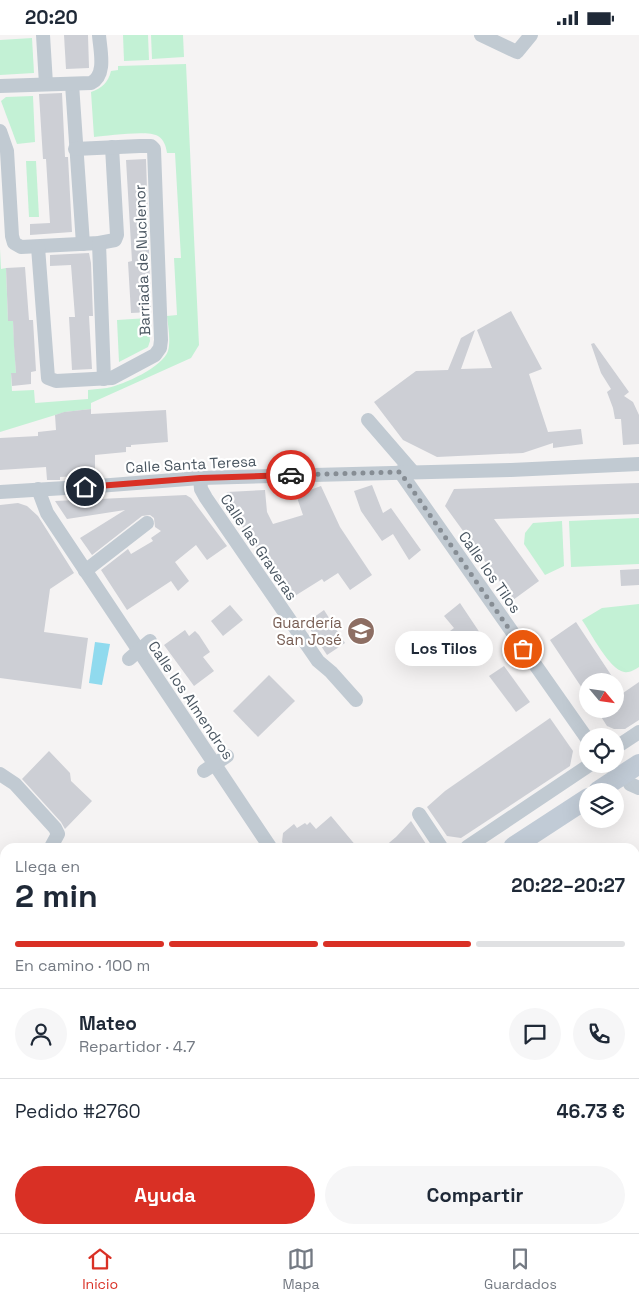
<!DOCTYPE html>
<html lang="es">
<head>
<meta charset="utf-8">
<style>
	body { margin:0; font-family:"Space Grotesk",sans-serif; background:#f6f6f7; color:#1f2937; height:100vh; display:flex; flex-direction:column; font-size:19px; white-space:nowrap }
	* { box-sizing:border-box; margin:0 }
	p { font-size:16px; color:#747a83 }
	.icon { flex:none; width:28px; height:28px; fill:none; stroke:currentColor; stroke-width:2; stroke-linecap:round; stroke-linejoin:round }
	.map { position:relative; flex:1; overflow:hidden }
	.panel { position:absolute; left:0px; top:808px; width:640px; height:391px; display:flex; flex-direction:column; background:#fff; border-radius:15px 15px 0 0; box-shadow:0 5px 20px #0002 }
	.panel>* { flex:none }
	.needle { width:32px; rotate:119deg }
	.tools { position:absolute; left:579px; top:638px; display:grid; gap:10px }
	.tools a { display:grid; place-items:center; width:45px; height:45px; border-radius:50%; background:#fff; box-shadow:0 5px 20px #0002; font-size:25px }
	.pin { position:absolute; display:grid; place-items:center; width:42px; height:42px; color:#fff; margin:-21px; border:2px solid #fff; border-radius:50%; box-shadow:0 1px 5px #0007 }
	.courier { position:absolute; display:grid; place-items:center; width:50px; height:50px; margin:-25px; border:4px solid #d93025; border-radius:50%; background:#fff; color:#222; box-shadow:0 1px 6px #0007 }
	.bubble { position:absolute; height:35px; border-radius:18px; background:#fff; box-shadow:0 5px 20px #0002; font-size:16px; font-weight:700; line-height:35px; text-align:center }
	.head em { font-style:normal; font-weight:700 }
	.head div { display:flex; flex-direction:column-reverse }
	.head { display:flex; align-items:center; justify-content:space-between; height:85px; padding:0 15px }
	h1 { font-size:32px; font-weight:700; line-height:38px }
	.bar { display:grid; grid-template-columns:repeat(4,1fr); gap:8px 5px; align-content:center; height:60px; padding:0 15px }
	.bar i { height:6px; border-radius:4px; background:#e0e1e3 }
	.bar .active { background:#d93025 }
	.bar p { grid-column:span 4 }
	.line { display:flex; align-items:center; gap:12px; padding:0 15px; border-top:1px solid #e0e1e3 }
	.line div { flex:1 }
	.round { display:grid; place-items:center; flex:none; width:52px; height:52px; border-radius:26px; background:#f6f6f7 }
	.button { display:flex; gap:10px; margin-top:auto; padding:10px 15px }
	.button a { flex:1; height:58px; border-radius:30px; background:#d93025; color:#fff; font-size:20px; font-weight:700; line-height:58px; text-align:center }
	.button a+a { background:#f6f6f7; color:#1f2937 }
	.status { display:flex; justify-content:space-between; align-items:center; height:35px; padding:0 25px; background:#fff; direction:ltr }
	.status svg { height:14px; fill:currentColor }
	.tabs { display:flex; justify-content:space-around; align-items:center; height:70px; border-top:1px solid #e0e1e3; background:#fff; font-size:14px; color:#747a83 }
	.tabs a { display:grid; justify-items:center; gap:2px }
	.tabs .active { color:#d93025 }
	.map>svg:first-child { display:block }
</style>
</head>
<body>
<div class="status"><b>20:20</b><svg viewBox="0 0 49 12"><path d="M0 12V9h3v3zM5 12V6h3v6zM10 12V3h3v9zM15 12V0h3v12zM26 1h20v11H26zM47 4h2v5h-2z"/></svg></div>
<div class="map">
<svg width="639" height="1198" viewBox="0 0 639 1198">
	<rect width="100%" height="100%" fill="#f5f3f3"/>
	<g fill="#c3f1d5">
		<polygon points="123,0 148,0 149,25 124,26"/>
		<polygon points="151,0 183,0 184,22 152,24"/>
		<polygon points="32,3 34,38 0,40 0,5"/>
		<path d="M186 29 199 310 191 323 91 368V374L65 377 0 397V214L1 234 6 233 8 285 13 286 16 338H11L12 356 34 355 35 368 88 364V355C94 354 101 354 107 353 123 350 163 332 168 316 171 306 168 291 167 281L177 280 174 223H181L175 118H167C166 111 164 105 158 101 147 95 108 101 94 102L91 57C102 53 108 48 111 36L118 35V31Z"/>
		<polygon points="33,61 35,107 17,109 1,66 6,62"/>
		<polygon points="26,126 36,126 39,182 29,182"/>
		<polygon points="148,283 150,306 148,312 119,327 117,285"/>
		<polygon points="639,483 639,529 571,532 569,486"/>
		<polygon points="562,486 564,531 545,540 524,509 525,498 533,488"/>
		<path d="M639 569V632C634 635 630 638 624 637 609 634 591 598 582 585L602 573Z"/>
	</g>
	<polygon fill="#90daee" points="95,607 110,609 102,650 89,648"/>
	<g fill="#cdcfd5">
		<polygon points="64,0 88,0 89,33 66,34"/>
		<polygon points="62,58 65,122 68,122 72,197 30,200 30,189 50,188 46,124 43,124 39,59"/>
		<polygon points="146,124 151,277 131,278 128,227 132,226 126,125"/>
		<polygon points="89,218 91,228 93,281 89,281 92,334 72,335 69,282 75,282 71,230 50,231 50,220"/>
		<polygon points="25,232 29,285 33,285 36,336 31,337 31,349 12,351 11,338 16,338 14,311 13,286 8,286 6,233"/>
		<polygon points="511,276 542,334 529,339 548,397 581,394 583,409 553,413 553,408 523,418 437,422 403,405 374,367 416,336 448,335 461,303 475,295 461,334 492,333 477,295"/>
		<polygon points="594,308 629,357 624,361 633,367 639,380 639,409 623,410 621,384 615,384 613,373 607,357 611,354 601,338 591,309"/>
		<polygon points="91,374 91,379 166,375 168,407 131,410 131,412 126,412 126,417 95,420 95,440 60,442 60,445 47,445 46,432 0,435 0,403 38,401 38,397 56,395 55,380 64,377"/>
		<polygon points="639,448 639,479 494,484 539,546 513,565 445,471 454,454"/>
		<polygon points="372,450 383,478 391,473 421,515 409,525 393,499 382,506 361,476 354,456"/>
		<polygon points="293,451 309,451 310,455 321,451 340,492 372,540 350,555 338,538 324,547 322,544 290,564 224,464 227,457 265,455 267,477 273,489 303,480"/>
		<polygon points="186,460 191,463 227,511 207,525 196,510 175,527 189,546 178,556 171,546 127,575 101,535 128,514 131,519 153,506 151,503 161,496 155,492 154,483 150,480 142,481 92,520 80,503 125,475 67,484 55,466"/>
		<polygon points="18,468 27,471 38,481 74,538 50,554 44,597 88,603 81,654 0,643 0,470"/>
		<polygon points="639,534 639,550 621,551 620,535"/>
		<polygon points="460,568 486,607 484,611 465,624 446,599 454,593 444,581"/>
		<polygon points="230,570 243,585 223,601 211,586"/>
		<polygon points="324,575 345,608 327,620 306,588"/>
		<polygon points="576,587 623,658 639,647 639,685 625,694 614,694 607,691 596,674 615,674 615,646 588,646 588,662 550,605"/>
		<polygon points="185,595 189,601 195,596 199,600 210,617 203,622 214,636 194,651 164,610"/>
		<polygon points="504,631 530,667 516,677 489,641"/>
		<polygon points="269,640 295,666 258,702 233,676"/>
		<polygon points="550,683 573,716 570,731 461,803 447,801 427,772 445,756"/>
		<polygon points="49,716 70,738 71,746 92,766 65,794 61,787 22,744"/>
		<polygon points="331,781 357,812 286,812 282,807 283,798 294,789 297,793 305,788 307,790 310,787 316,794"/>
		<polygon points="411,786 428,812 384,812 396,802"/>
	</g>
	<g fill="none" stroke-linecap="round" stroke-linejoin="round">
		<g stroke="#c1cad2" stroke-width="14">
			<polyline points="43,0 46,49"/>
			<polyline points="481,0 517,17 531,0"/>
			<polyline points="72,49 83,209"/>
			<path d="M0 51 91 48C107 40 100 15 99 0"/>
			<polyline points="0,96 7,116 12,201 14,208 21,212 99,208 115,205 117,200 112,112"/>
			<polyline points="99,208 104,344"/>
			<polyline points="38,212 48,343 56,346 112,343 155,320 160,313 161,305 154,114 151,111 140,111 75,114"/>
			<polyline points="368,385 413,437"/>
			<polyline points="400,437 588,705"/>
			<polyline points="200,443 201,454 206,463 318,626 331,637 356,665"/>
			<polyline points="38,454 47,478 270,812"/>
			<polyline points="0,457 98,451 200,443 511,435 639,429"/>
			<polyline points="85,536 147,488"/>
			<polyline points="129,624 150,606"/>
			<polyline points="615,713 639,697"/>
			<polyline points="204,736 227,721"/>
			<polyline points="0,739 15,749 55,793 58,799 51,812"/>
			<polyline points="630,749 639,753"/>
			<polyline points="419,779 441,812"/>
			<polyline points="467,812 591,729"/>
			<polyline points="0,881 5,884"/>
			<polyline points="635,994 639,992"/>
			<polyline points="635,1166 639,1169"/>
			<polyline points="323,1194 332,1198"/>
		</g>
		<g stroke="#c1cbd6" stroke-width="20">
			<polyline points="598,756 639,729"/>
			<polyline points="513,812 588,763"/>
			<polyline points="0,1153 5,1150"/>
		</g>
	</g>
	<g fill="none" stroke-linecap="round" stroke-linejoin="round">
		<polyline stroke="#868d94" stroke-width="5" stroke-dasharray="0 9" points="291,440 400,437 523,614"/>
		<polyline stroke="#d93025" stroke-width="6" points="85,452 200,443 291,440"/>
	</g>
	<defs>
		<g id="school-disc" transform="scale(1.4375)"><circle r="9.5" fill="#8d6e63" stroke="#fff"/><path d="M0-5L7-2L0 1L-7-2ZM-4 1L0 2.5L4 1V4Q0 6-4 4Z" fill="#fff"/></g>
	</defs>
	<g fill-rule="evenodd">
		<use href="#school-disc" x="361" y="596"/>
	</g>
	<g text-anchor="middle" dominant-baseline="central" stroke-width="4.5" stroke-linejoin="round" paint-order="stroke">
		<g font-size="15" fill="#4a5661" stroke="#fff">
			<text transform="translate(142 225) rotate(-92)">Barriada de Nuclenor</text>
			<text transform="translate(191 429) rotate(-3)">Calle Santa Teresa</text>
			<text transform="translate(259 512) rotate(56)">Calle las Graveras</text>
			<text transform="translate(490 537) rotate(55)">Calle los Tilos</text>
			<text transform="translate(191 665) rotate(56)">Calle los Almendros</text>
		</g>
		<g font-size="15" fill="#785e54" stroke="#fff" text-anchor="end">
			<text x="342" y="587">Guardería<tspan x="342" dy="17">San José</tspan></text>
		</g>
	</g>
</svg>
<div class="tools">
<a><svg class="needle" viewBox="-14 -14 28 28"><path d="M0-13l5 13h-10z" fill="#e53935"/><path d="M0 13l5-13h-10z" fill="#747a83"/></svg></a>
<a><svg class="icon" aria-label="locate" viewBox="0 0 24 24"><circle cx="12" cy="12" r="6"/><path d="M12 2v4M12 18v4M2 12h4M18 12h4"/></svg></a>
<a><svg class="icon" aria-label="layers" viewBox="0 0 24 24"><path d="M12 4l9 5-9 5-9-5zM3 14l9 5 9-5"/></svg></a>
</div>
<div class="pin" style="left:523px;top:614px;background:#ea580c"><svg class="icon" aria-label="bag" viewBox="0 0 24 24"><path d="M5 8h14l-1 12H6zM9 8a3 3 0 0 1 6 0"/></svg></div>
<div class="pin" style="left:85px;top:452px;background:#1f2937"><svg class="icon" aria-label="home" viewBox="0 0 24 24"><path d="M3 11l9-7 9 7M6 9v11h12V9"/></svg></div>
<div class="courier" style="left:291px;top:440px"><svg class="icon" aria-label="car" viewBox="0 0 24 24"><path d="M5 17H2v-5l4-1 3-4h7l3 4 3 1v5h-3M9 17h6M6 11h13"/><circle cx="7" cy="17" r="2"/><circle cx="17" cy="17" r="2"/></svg></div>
<div class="bubble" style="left:395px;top:596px;width:98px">Los Tilos</div>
<section class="panel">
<div class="head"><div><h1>2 min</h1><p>Llega en</p></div><em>20:22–20:27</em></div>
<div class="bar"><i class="active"></i><i class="active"></i><i class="active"></i><i></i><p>En camino · 100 m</p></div>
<div class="line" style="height:90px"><a class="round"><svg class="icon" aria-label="person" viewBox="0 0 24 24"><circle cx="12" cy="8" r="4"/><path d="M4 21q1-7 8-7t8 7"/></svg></a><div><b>Mateo</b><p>Repartidor · 4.7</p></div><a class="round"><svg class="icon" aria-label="chat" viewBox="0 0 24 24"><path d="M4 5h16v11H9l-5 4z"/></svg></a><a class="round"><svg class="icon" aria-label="phone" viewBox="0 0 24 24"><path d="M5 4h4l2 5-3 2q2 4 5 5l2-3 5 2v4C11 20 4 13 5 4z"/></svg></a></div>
<div class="line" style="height:65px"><div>Pedido #2760</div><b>46.73 €</b></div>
<div class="button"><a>Ayuda</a><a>Compartir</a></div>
</section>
</div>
<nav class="tabs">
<a class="active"><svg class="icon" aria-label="home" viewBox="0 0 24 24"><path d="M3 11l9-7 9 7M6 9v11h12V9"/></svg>Inicio</a>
<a><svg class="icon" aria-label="map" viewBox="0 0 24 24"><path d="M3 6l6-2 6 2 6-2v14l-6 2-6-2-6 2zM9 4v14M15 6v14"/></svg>Mapa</a>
<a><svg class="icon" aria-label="saved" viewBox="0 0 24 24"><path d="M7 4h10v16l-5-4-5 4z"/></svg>Guardados</a>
</nav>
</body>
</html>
